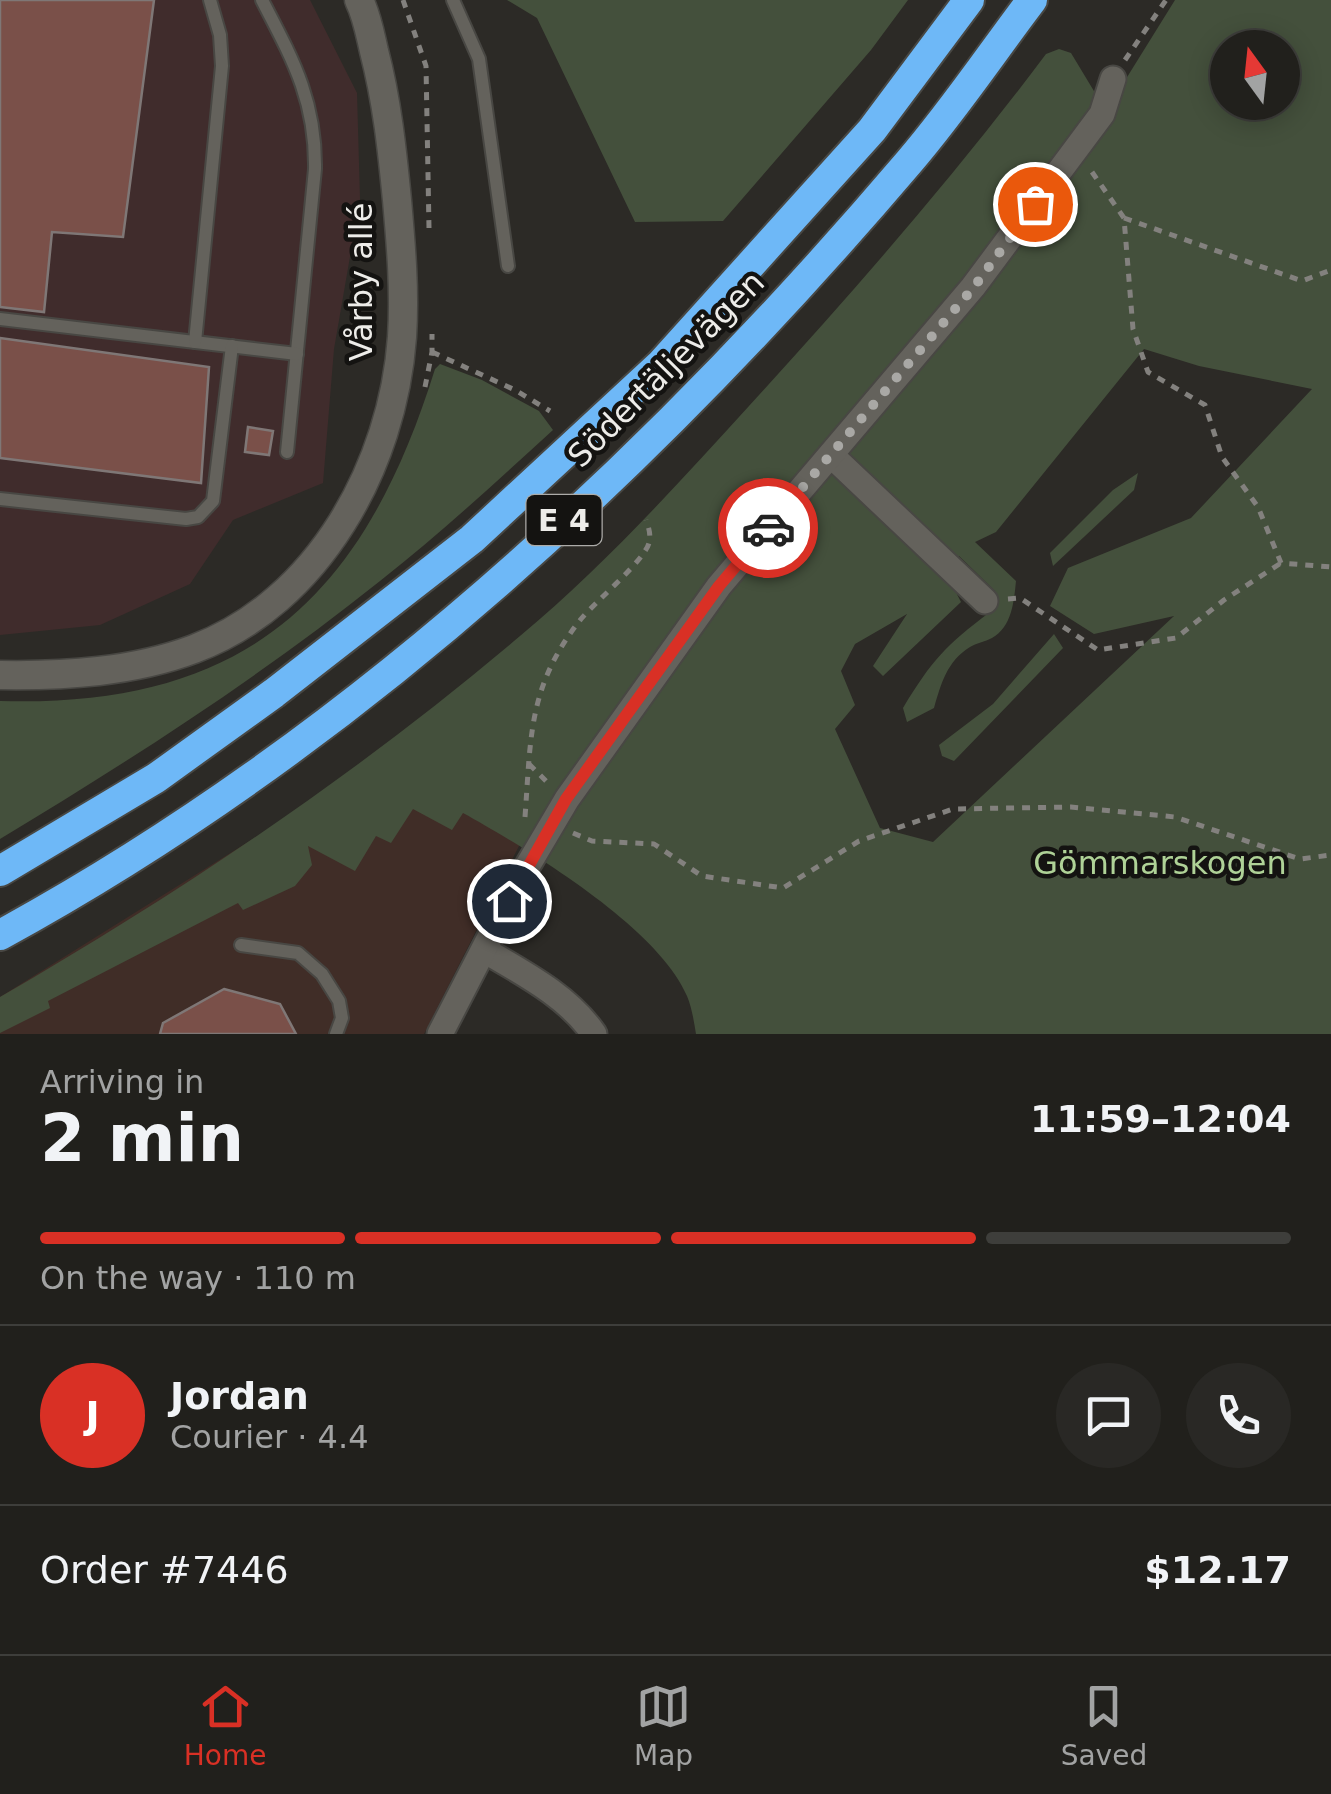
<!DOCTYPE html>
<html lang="en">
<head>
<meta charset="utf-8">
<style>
	body { margin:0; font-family:"DejaVu Sans",sans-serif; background:#292825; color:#f1f3f6; height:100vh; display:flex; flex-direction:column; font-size:38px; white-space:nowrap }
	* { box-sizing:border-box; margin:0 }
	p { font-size:32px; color:#a2a3a3 }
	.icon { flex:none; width:55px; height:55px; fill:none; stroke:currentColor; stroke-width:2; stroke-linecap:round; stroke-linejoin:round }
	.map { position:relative; height:1034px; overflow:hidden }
	.sheet { display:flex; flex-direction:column; background:#21201c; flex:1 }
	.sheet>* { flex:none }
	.needle { width:65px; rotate:345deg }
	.tools { position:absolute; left:1210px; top:30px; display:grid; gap:20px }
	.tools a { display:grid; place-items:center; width:90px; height:90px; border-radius:50%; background:#21201c; box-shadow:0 5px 25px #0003,0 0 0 2px #3e3e3b; font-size:50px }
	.pin { position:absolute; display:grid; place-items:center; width:85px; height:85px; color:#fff; margin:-42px; border:5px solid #fff; border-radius:50%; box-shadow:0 2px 10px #0007 }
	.courier { position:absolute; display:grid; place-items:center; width:100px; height:100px; margin:-50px; border:8px solid #d93025; border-radius:50%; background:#fff; color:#222; box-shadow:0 2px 12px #0007 }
	.headline em { font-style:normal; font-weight:600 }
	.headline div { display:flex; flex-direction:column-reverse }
	.headline { display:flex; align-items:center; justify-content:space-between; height:170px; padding:0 40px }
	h1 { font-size:65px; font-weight:600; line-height:75px }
	.bar { display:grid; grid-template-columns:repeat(4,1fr); gap:15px 10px; align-content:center; height:120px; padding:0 40px }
	.bar i { height:12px; border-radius:8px; background:#3e3e3b }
	.bar .active { background:#d93025 }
	.bar p { grid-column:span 4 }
	.line { display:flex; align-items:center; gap:25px; padding:0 40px; border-top:2px solid #3e3e3b }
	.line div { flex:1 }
	.round { display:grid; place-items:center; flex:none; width:105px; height:105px; border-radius:52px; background:#292825 }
	.tab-bar { display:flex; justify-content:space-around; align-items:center; height:140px; border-top:2px solid #3e3e3b; background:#21201c; font-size:28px; color:#a2a3a3 }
	.tab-bar a { display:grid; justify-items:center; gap:5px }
	.tab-bar .active { color:#d93025 }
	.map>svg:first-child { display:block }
</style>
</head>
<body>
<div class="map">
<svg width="1331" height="1034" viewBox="0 0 1331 1034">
	<rect width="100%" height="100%" fill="#2c2a26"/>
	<polygon fill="#402d27" points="413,808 462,812 520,844 424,1034 0,1034 0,997 275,825 376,835"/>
	<polygon fill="#402c2c" points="0,0 310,0 357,93 360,199 334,349 323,483 233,520 190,584 100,625 0,635"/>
	<g fill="#44503c" fill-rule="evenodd">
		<polygon points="507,0 908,0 871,50 723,221 635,222 537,18"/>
		<path d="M1175 0H1331V1034H696C694 1022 692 1008 687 996 658 927 528 849 463 813L452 830 413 809 391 843 376 836 355 871 308 846 312 865 295 886 243 910 238 903 48 1001 50 1008 0 1033V997C183 891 359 773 520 636 603 567 677 485 749 406 853 292 954 177 1046 54L1059 49 1071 53 1106 111ZM1228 48H1282V102H1228ZM1144 349 1199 366 1312 389 1191 518 1068 568 1050 606 1094 634 1174 616 933 842 880 828 835 729 855 705 841 671 855 644 907 614 873 666 883 676 961 602 947 575 959 556 995 591 990 612C946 645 932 660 903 708L907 722 934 708C941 684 947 661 970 647 976 643 985 642 992 638 1012 627 1014 601 1016 581L975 542 996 532Z"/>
		<path d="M440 364 482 380 539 411 553 430C497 481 440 534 380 581 260 677 131 760 0 839V701C247 708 364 597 435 369Z"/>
		<polygon points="1138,473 1134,490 1053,566 1050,553 1113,490"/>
		<polygon points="1054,634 1063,648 954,761 942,756 939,745 993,704"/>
	</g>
	<g fill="#7a5049" stroke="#7f7776" stroke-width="2.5">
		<polygon points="0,0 154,0 123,237 52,232 44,312 0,307"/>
		<polygon points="0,338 209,367 201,483 0,458"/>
		<polygon points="248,427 273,431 269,455 245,452"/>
		<polygon points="224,989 280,1004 296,1034 160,1034 163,1023"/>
	</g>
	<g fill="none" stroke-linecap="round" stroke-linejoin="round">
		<g stroke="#484743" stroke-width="16">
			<g id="service">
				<path d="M262 0C293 60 316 101 315 169L287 452"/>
				<polyline points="453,0 479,59 508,266"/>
				<polyline points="0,319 297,354"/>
				<polyline points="195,342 222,66 220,35 210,0"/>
				<polyline points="0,499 186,519 198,517 213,501 232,346"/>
				<polyline points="241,945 298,953 322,974 339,1001 342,1018 336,1034"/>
			</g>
		</g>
		<g stroke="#484743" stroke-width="29">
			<g id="minor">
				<polyline points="831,455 985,601"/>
				<path d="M484 950C523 973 568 996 594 1034"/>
				<polyline points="440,1034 521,877 567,799 719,586 973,287 1102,114 1113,79"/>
			</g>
		</g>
		<g stroke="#484743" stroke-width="31">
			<path id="tertiary" d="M0 675C65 676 133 672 194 649 319 602 393 465 402 337 405 291 401 245 397 200 392 149 387 101 374 51 370 34 367 16 359 0"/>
		</g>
		<g stroke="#484743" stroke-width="34">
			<g id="motorway">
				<polyline points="0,871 156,778 274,693 472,539 661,364 872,130 969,0"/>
				<path d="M0 935C350 744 652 464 909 162 953 111 991 54 1032 0"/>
			</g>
		</g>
		<g stroke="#83817e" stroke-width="5" stroke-dasharray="8 8" stroke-linecap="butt">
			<polyline points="403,0 426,66 429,228"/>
			<polyline points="1125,60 1166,0"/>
			<polyline points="1092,172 1124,218 1133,329 1148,372 1205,405 1222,457 1258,507 1281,563 1331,567"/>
			<polyline points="1124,218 1302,281 1331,270"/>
			<polyline points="432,352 515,390 550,411"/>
			<polyline points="425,387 432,352 432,334"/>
			<polyline points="1008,599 1020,598 1098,650 1176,638 1224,600 1281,563"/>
			<polyline points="529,764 548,783"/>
			<path d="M525 817C531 736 528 686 581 619 596 601 644 561 649 543 651 535 649 528 646 520"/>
			<polyline points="573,833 592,841 654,844 702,876 783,888 859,841 953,809 1071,807 1175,817 1300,859 1331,855"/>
		</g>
		<use href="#service" stroke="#64625c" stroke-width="12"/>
		<use href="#minor" stroke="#64625c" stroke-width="25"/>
		<use href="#tertiary" stroke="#64625c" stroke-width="28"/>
		<use href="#motorway" stroke="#6eb8f7" stroke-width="30"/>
	</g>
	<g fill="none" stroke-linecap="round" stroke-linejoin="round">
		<polyline stroke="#a9a8a5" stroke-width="10" stroke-dasharray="0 18" points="768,528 974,287 1035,204"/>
		<polyline stroke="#d93025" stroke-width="12" points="509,901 566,799 719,586 768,528"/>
	</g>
	<g text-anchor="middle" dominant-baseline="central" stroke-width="9" stroke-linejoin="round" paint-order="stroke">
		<rect fill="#141311" stroke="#acaba8" stroke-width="2.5" x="526.5" y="495" width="75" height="50" rx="8"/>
		<g font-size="30" font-weight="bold" fill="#edece9">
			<text x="564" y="520">E 4</text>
		</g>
		<g font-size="32" fill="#edece9" stroke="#141311">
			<text transform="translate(361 282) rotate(-90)">Vårby allé</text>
			<text transform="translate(666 369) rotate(-45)">Södertäljevägen</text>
		</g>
		<g font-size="32" fill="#afd297" stroke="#141311">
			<text x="1160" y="863">Gömmarskogen</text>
		</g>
	</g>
</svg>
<div class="tools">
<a><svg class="needle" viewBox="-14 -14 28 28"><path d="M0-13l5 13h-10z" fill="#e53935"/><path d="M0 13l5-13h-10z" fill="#a2a3a3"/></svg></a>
</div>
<div class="pin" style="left:1035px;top:204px;background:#ea580c"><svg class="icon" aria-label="bag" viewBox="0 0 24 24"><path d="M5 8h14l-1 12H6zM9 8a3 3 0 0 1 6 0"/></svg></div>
<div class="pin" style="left:509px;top:901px;background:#1f2937"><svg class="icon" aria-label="home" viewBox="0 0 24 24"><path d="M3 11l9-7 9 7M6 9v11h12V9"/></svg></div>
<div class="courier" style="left:768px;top:528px"><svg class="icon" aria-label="car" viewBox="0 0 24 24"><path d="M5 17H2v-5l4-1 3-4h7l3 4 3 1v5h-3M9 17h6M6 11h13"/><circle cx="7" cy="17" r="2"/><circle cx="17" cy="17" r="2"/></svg></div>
</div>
<section class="sheet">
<div class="headline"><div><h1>2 min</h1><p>Arriving in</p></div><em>11:59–12:04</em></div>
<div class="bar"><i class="active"></i><i class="active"></i><i class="active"></i><i></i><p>On the way · 110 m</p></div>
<div class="line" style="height:180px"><b class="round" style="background:#d93025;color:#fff">J</b><div><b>Jordan</b><p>Courier · 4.4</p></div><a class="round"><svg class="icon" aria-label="chat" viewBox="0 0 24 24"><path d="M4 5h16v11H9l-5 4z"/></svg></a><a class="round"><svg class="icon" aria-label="phone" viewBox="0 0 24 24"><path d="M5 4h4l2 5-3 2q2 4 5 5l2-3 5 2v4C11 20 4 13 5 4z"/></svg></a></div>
<div class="line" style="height:130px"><div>Order #7446</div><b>$12.17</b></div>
</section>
<nav class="tab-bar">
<a class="active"><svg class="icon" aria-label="home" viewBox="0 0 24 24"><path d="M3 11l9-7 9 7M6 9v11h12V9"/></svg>Home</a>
<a><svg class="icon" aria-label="map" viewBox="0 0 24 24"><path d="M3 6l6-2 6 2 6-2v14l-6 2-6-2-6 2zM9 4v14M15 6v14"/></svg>Map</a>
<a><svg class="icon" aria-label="saved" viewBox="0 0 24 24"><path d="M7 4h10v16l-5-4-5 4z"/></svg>Saved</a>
</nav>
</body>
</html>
